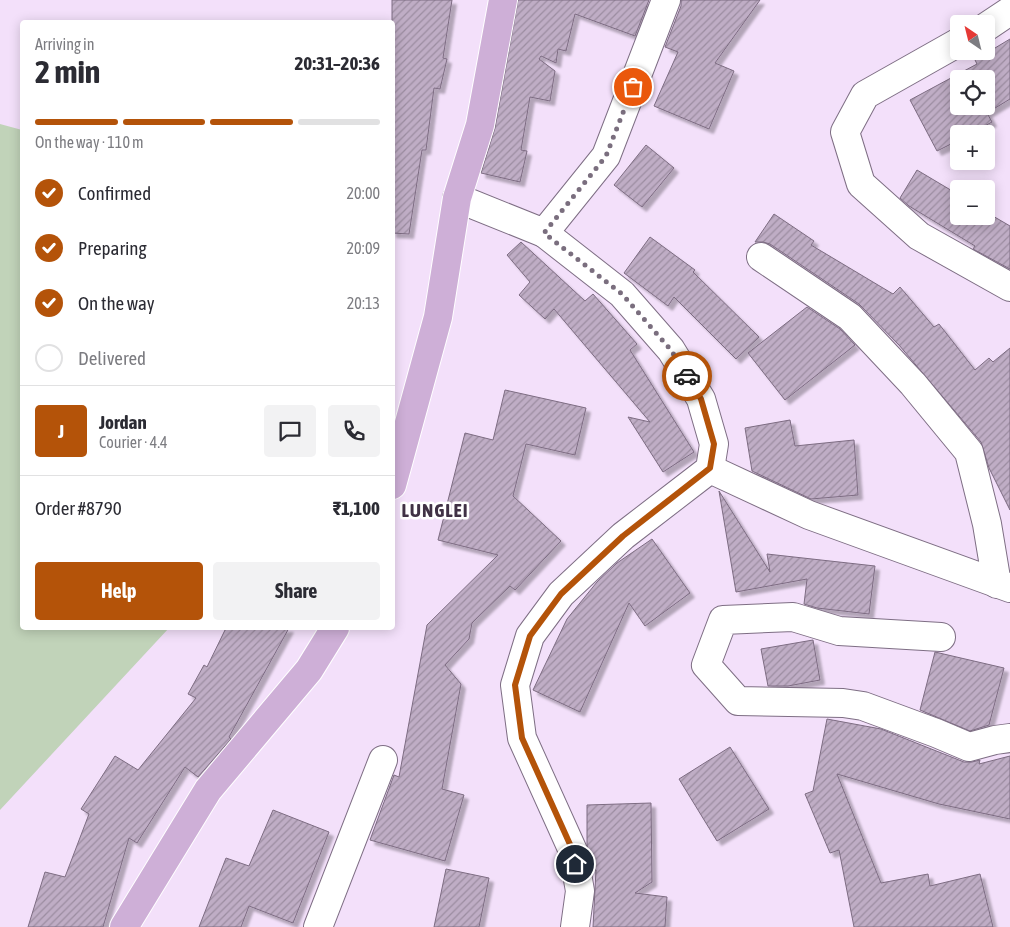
<!DOCTYPE html>
<html lang="en">
<head>
<meta charset="utf-8">
<style>
	body { margin:0; font-family:"Asap Condensed",sans-serif; background:#f2f2f3; color:#2b2b33; height:100vh; display:flex; flex-direction:column; font-size:19px; white-space:nowrap }
	* { box-sizing:border-box; margin:0 }
	p { font-size:16px; color:#7c7c81 }
	.icon { flex:none; width:28px; height:28px; fill:none; stroke:currentColor; stroke-width:2; stroke-linecap:round; stroke-linejoin:round }
	.map { position:relative; flex:1; overflow:hidden }
	.panel { position:absolute; left:20px; top:20px; width:375px; height:610px; display:flex; flex-direction:column; background:#fff; border-radius:5px; box-shadow:0 2px 12px #0003 }
	.panel>* { flex:none }
	.needle { width:32px; rotate:325deg }
	.fabs { position:absolute; left:950px; top:15px; display:grid; gap:10px }
	.fabs a { display:grid; place-items:center; width:45px; height:45px; border-radius:5px; background:#fff; box-shadow:0 2px 12px #0003; font-size:25px }
	.pin { position:absolute; display:grid; place-items:center; width:42px; height:42px; color:#fff; margin:-21px; border:2px solid #fff; border-radius:50%; box-shadow:0 1px 5px #0007 }
	.courier { position:absolute; display:grid; place-items:center; width:50px; height:50px; margin:-25px; border:4px solid #b45309; border-radius:50%; background:#fff; color:#222; box-shadow:0 1px 6px #0007 }
	.headline em { font-style:normal; font-weight:700 }
	.headline div { display:flex; flex-direction:column-reverse }
	.headline { display:flex; align-items:center; justify-content:space-between; height:85px; padding:0 15px }
	h1 { font-size:32px; font-weight:700; line-height:38px }
	.bar { display:grid; grid-template-columns:repeat(4,1fr); gap:8px 5px; align-content:center; height:60px; padding:0 15px }
	.bar i { height:6px; border-radius:4px; background:#e1e1e2 }
	.bar .active { background:#b45309 }
	.bar p { grid-column:span 4 }
	.line { display:flex; align-items:center; gap:12px; padding:0 15px; border-top:1px solid #e1e1e2 }
	.line div { flex:1 }
	.round { display:grid; place-items:center; flex:none; width:52px; height:52px; border-radius:5px; background:#f2f2f3 }
	ol { padding:0 15px; list-style:none }
	li { display:flex; align-items:center; gap:15px; height:55px }
	li p { margin-inline-start:auto }
	li .icon { padding:5px; border-radius:50%; background:#b45309; color:#fff; stroke-width:4 }
	li:last-child { color:#7c7c81 }
	li i { width:28px; height:28px; border:2px solid #e1e1e2; border-radius:50% }
	.primary-button { display:flex; gap:10px; margin-top:auto; padding:10px 15px }
	.primary-button a { flex:1; height:58px; border-radius:5px; background:#b45309; color:#fff; font-size:20px; font-weight:700; line-height:58px; text-align:center }
	.primary-button a+a { background:#f2f2f3; color:#2b2b33 }
	.map>svg:first-child { display:block }
</style>
</head>
<body>
<div class="map">
<svg width="1010" height="927" viewBox="0 0 1010 927">
	<defs>
		<pattern id="building-hatch" width="6" height="6" patternUnits="userSpaceOnUse" patternTransform="scale(1.25)"><rect width="6" height="6" fill="#bfadc5"/><path d="M-1 1l2-2M0 6l6-6M5 7l2-2" fill="none" stroke="#9c8da1"/></pattern>
		<filter id="shadow"><feDropShadow dx="4.5" dy="4.5" stdDeviation="1" flood-color="#0004"/></filter>
	</defs>
	<rect width="100%" height="100%" fill="#f3e0fa"/>
	<polygon fill="#c1d3b9" points="0,124 22,130 22,628 169,628 0,810"/>
	<g fill="url(#building-hatch)" stroke="#7d6c82" fill-rule="evenodd" filter="url(#shadow)">
		<polygon points="392,0 452,0 443,58 447,59 440,89 434,88 426,150 422,150 409,234 392,233"/>
		<polygon points="518,0 649,0 635,36 575,14 566,51 558,49 556,63 541,56 539,59 555,71 550,101 530,97 521,150 527,151 520,182 481,173 495,128"/>
		<polygon points="681,0 760,0 715,63 734,71 709,129 654,106 678,52 665,47 681,6"/>
		<path d="M1010 39V99L987 113 992 122 970 134H959V140L937 151 910 100 977 64 975 60ZM959 79H986V106H959Z"/>
		<polygon points="646,145 674,168 642,207 614,185"/>
		<polygon points="917,170 959,195 959,216 986,216 986,212 1010,226 1010,269 973,249 975,246 909,206 900,198"/>
		<polygon points="774,214 814,241 811,245 893,294 900,287 934,327 939,324 975,370 989,358 993,362 1010,348 1010,510 989,468 981,442 899,345 859,304 770,244 763,242 755,242"/>
		<polygon points="650,237 695,270 693,272 759,337 736,359 674,297 668,306 624,273"/>
		<polygon points="521,242 585,301 593,294 637,344 630,350 694,452 663,472 628,417 650,422 554,309 545,319 519,295 530,282 507,255"/>
		<polygon points="807,307 840,329 855,345 785,400 748,353"/>
		<polygon points="505,390 586,408 575,455 526,444 513,496 561,541 515,590 510,586 472,623 469,639 445,665 461,684 442,789 464,795 445,861 370,840 394,775 399,777 427,625 498,555 438,540 465,433 493,440"/>
		<polygon points="790,420 795,446 854,440 858,495 811,499 752,471 745,428"/>
		<polygon points="719,491 770,572 767,554 875,566 869,614 817,608 804,604 807,579 736,592"/>
		<polygon points="652,539 690,593 645,626 629,603 580,712 533,690 567,619 597,582 617,563"/>
		<polygon points="226,628 289,628 229,737 231,739 198,777 185,767 137,843 129,838 103,927 28,927 45,872 65,877 89,814 81,809 115,756 138,770 196,698 188,694 204,665 207,667"/>
		<polygon points="813,640 820,680 788,686 768,686 761,649"/>
		<polygon points="935,652 1004,668 989,725 970,731 920,710"/>
		<polygon points="827,719 881,729 964,762 972,762 980,760 979,764 1010,756 1010,819 939,804 837,774 881,883 928,874 930,886 980,874 993,927 854,927 839,850 830,853 805,794 813,791"/>
		<polygon points="730,747 769,809 717,841 679,779"/>
		<polygon points="651,803 652,882 635,893 667,897 665,927 593,927 596,870 592,870 587,845 587,805"/>
		<polygon points="273,810 329,832 293,923 249,906 241,927 199,927 226,858 249,866"/>
		<polygon points="446,869 489,878 479,927 434,927"/>
	</g>
	<g fill="none" stroke-linecap="round" stroke-linejoin="round">
		<g stroke="#7e6e84" stroke-width="30">
			<g id="minor">
				<polyline points="986,27 1010,11"/>
				<polyline points="959,42 865,95 845,132 861,184 919,236 1010,287"/>
				<polyline points="457,198 544,233 606,156 666,0"/>
				<polyline points="544,233 622,294 671,350 701,399 714,444 710,469 623,536 561,594 530,636 515,685 522,738 573,851 580,891 575,927"/>
				<polyline points="761,257 850,317 913,384 969,452 987,524 997,584"/>
				<polyline points="710,469 809,515 1010,588"/>
				<polyline points="941,637 839,631 793,617 723,620 706,665 738,701 843,703 863,706 936,733 969,747 995,740 1010,738"/>
				<polyline points="318,927 383,760"/>
			</g>
		</g>
		<g stroke="#fff" stroke-width="30">
			<g id="primary">
				<polyline points="392,485 438,317 457,198 480,125 503,0"/>
				<polyline points="124,927 208,790 309,670 335,628"/>
			</g>
		</g>
		<use href="#minor" stroke="#fff" stroke-width="28"/>
		<use href="#primary" stroke="#ceafd7" stroke-width="28"/>
	</g>
	<g fill="none" stroke-linecap="round" stroke-linejoin="round">
		<polyline stroke="#7a6e7e" stroke-width="5" stroke-dasharray="0 9" points="633,87 606,156 544,233 622,294 671,350 687,376"/>
		<polyline stroke="#b45309" stroke-width="6" points="575,864 573,851 522,738 515,685 530,636 561,594 623,536 710,468 714,444 701,399 687,376"/>
	</g>
	<g text-anchor="middle" dominant-baseline="central" stroke-width="5" stroke-linejoin="round" paint-order="stroke">
		<g font-size="19" font-weight="bold" letter-spacing="1" fill="#403145" stroke="#fff">
			<text x="435" y="510">LUNGLEI</text>
		</g>
	</g>
</svg>
<div class="fabs">
<a><svg class="needle" viewBox="-14 -14 28 28"><path d="M0-13l5 13h-10z" fill="#e53935"/><path d="M0 13l5-13h-10z" fill="#7c7c81"/></svg></a>
<a><svg class="icon" aria-label="locate" viewBox="0 0 24 24"><circle cx="12" cy="12" r="6"/><path d="M12 2v4M12 18v4M2 12h4M18 12h4"/></svg></a>
<a>+</a>
<a>−</a>
</div>
<div class="pin" style="left:633px;top:87px;background:#ea580c"><svg class="icon" aria-label="bag" viewBox="0 0 24 24"><path d="M5 8h14l-1 12H6zM9 8a3 3 0 0 1 6 0"/></svg></div>
<div class="pin" style="left:575px;top:864px;background:#1f2937"><svg class="icon" aria-label="home" viewBox="0 0 24 24"><path d="M3 11l9-7 9 7M6 9v11h12V9"/></svg></div>
<div class="courier" style="left:687px;top:376px"><svg class="icon" aria-label="car" viewBox="0 0 24 24"><path d="M5 17H2v-5l4-1 3-4h7l3 4 3 1v5h-3M9 17h6M6 11h13"/><circle cx="7" cy="17" r="2"/><circle cx="17" cy="17" r="2"/></svg></div>
<section class="panel">
<div class="headline"><div><h1>2 min</h1><p>Arriving in</p></div><em>20:31–20:36</em></div>
<div class="bar"><i class="active"></i><i class="active"></i><i class="active"></i><i></i><p>On the way · 110 m</p></div>
<ol>
<li><svg class="icon" aria-label="check" viewBox="0 0 24 24"><path d="M5 12l5 5 9-10"/></svg>Confirmed<p>20:00</p></li>
<li><svg class="icon" aria-label="check" viewBox="0 0 24 24"><path d="M5 12l5 5 9-10"/></svg>Preparing<p>20:09</p></li>
<li><svg class="icon" aria-label="check" viewBox="0 0 24 24"><path d="M5 12l5 5 9-10"/></svg>On the way<p>20:13</p></li>
<li><i></i>Delivered</li>
</ol>
<div class="line" style="height:90px"><b class="round" style="background:#b45309;color:#fff">J</b><div><b>Jordan</b><p>Courier · 4.4</p></div><a class="round"><svg class="icon" aria-label="chat" viewBox="0 0 24 24"><path d="M4 5h16v11H9l-5 4z"/></svg></a><a class="round"><svg class="icon" aria-label="phone" viewBox="0 0 24 24"><path d="M5 4h4l2 5-3 2q2 4 5 5l2-3 5 2v4C11 20 4 13 5 4z"/></svg></a></div>
<div class="line" style="height:65px"><div>Order #8790</div><b>₹1,100</b></div>
<div class="primary-button"><a>Help</a><a>Share</a></div>
</section>
</div>
</body>
</html>
